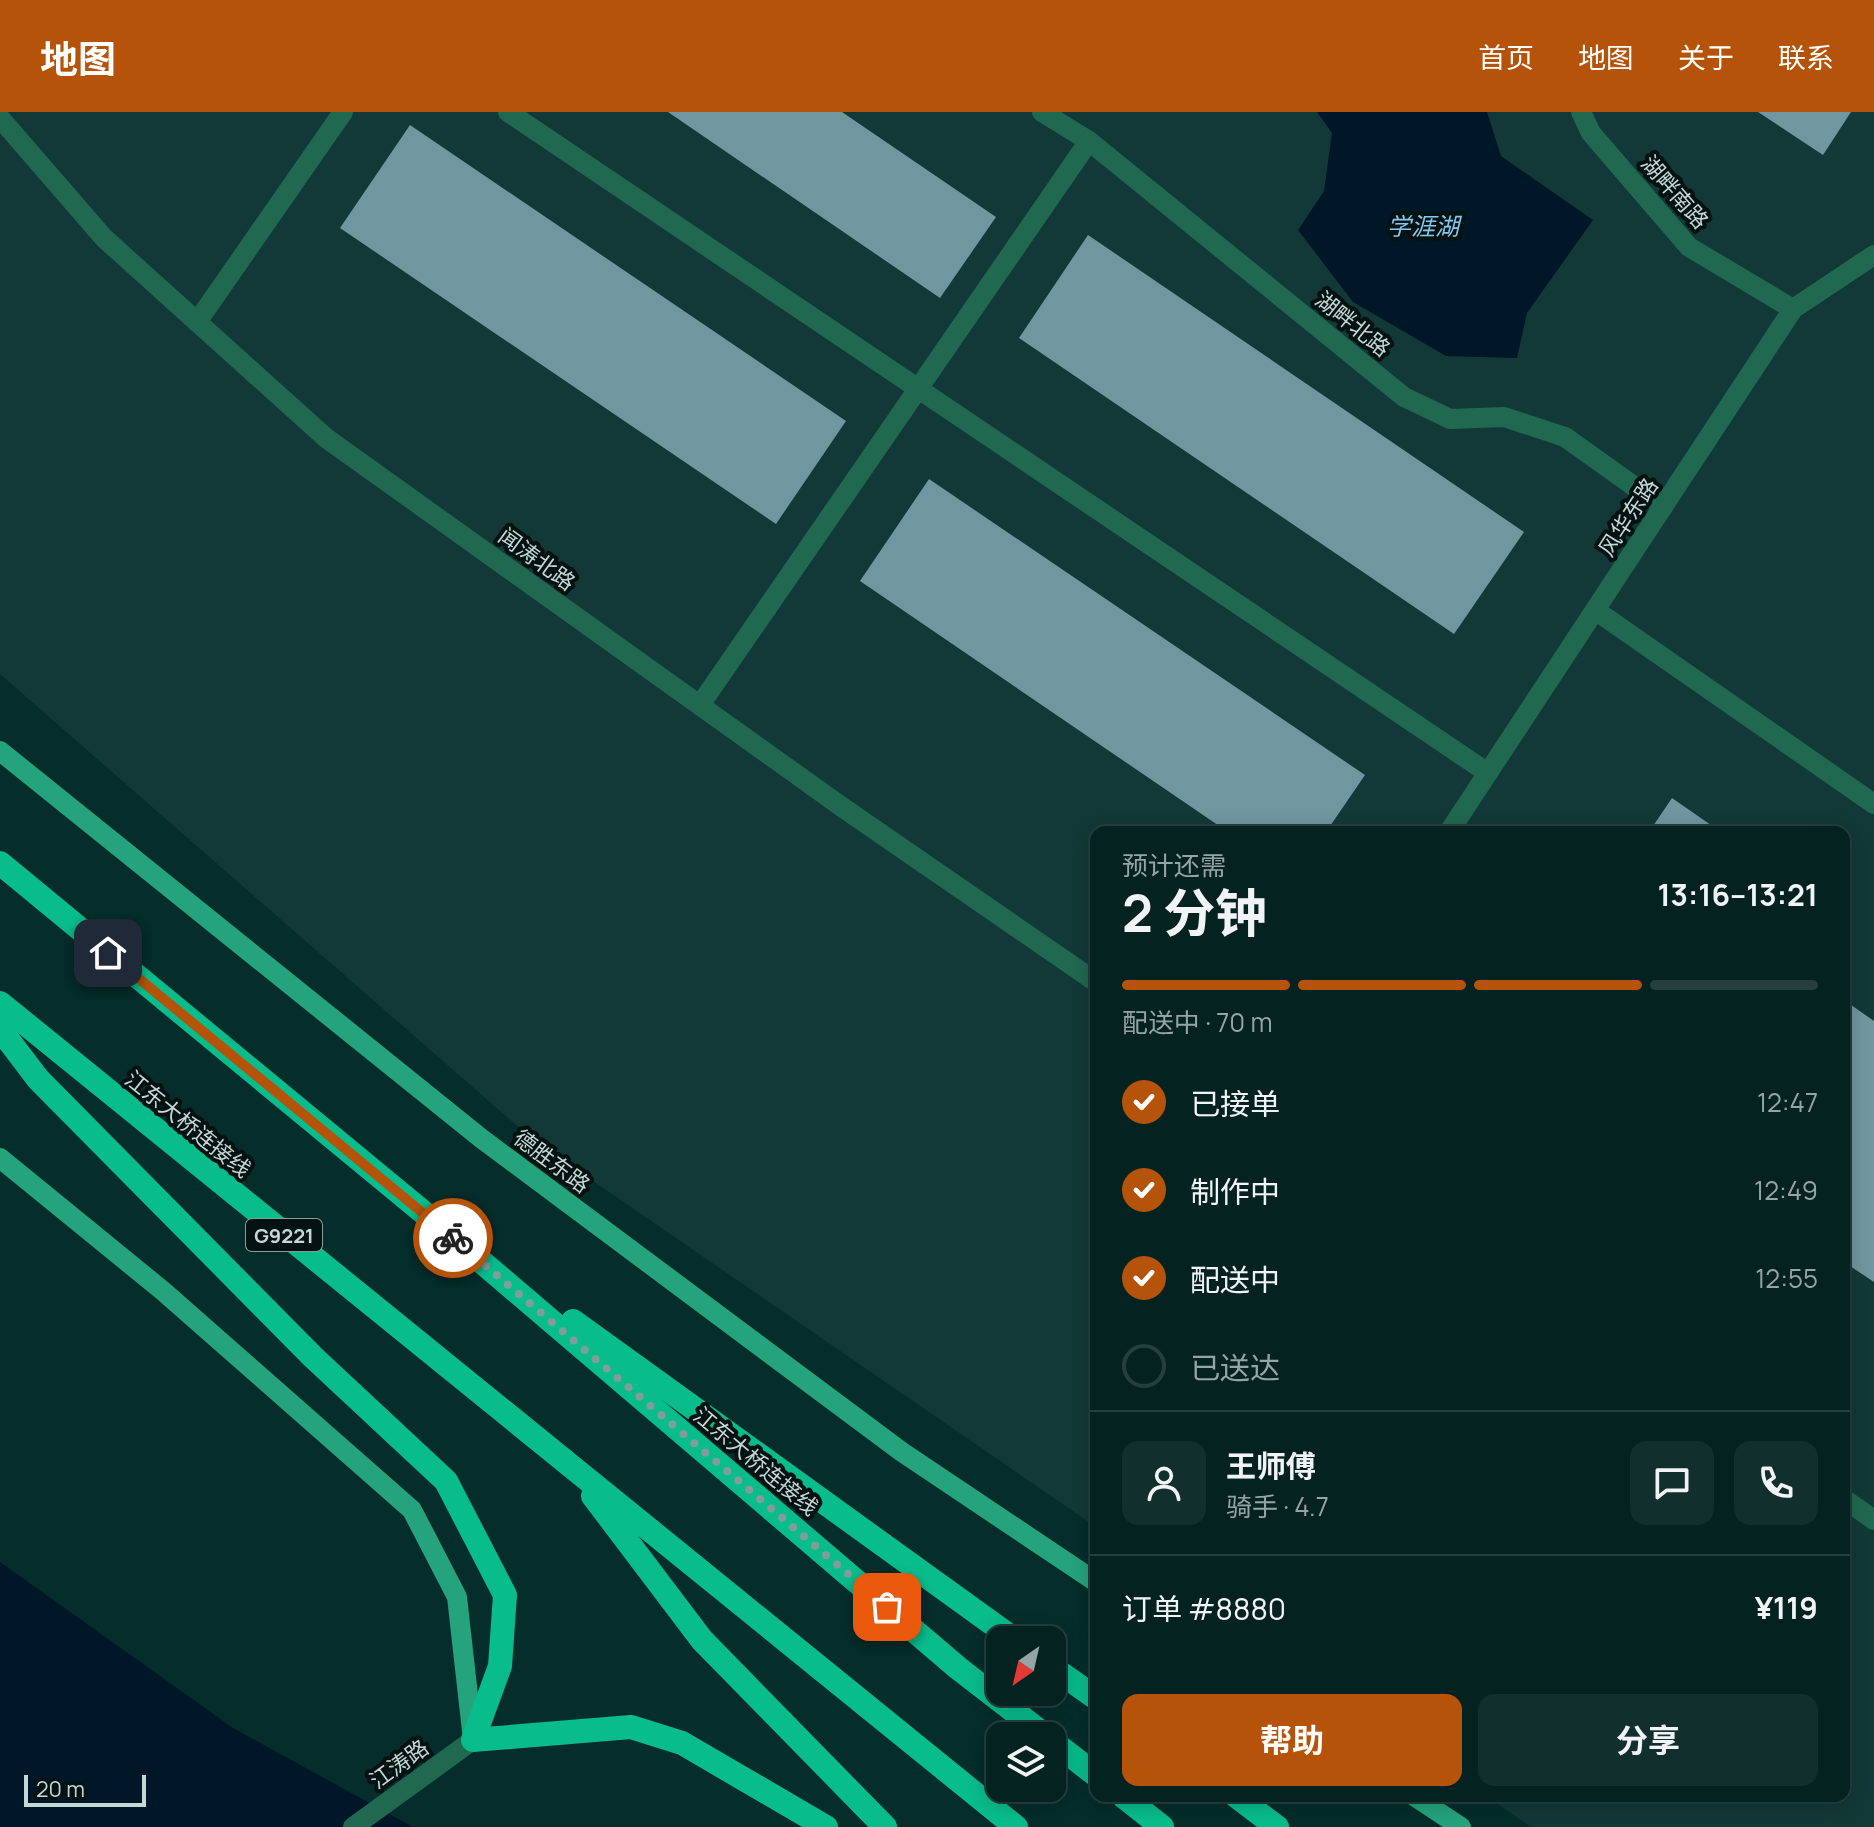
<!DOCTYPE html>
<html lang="zh">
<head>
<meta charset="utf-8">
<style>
	body { margin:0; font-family:Manrope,"Noto Sans SC",sans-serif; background:#112f2d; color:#f1f3f6; height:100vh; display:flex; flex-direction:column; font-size:30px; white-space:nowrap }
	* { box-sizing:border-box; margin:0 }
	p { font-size:26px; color:#97a4a5 }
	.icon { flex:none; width:44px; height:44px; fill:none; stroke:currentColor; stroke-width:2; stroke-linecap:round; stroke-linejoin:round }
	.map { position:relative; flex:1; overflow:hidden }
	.side { position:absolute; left:1090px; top:714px; width:760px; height:976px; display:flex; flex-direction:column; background:#032220; border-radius:16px; box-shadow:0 4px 20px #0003,0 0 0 2px #243f3e }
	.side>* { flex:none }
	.needle { width:52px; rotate:214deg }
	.controls { position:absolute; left:986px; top:1514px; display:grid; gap:16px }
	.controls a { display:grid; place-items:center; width:80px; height:80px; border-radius:16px; background:#032220; box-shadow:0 4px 20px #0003,0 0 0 2px #243f3e; font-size:40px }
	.scale { position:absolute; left:24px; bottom:20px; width:122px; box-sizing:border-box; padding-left:8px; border:4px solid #c4d9d7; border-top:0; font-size:22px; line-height:28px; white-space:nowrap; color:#c4d9d7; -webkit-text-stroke:6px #041211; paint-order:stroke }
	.pin { position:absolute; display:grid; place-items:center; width:68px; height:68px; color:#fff; margin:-34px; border-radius:16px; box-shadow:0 4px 12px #0006 }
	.courier { position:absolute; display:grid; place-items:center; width:80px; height:80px; margin:-40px; border:6px solid #b45309; border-radius:50%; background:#fff; color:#222; box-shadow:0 2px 10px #0007 }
	.overview em { font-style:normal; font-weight:700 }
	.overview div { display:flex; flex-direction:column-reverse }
	.overview { display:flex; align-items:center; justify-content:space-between; height:136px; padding:0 32px }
	h1 { font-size:52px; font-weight:700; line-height:60px }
	.bar { display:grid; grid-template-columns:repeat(4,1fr); gap:12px 8px; align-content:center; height:96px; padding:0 32px }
	.bar i { height:10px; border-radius:6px; background:#243f3e }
	.bar .selected { background:#b45309 }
	.bar p { grid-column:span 4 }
	.line { display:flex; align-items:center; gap:20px; padding:0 32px; border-top:2px solid #243f3e }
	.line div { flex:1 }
	.round { display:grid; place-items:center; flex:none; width:84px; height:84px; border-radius:16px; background:#112f2d }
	ol { padding:0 32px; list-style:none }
	li { display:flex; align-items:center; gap:24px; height:88px }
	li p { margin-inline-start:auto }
	li .icon { padding:8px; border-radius:50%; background:#b45309; color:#fff; stroke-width:4 }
	li:last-child { color:#97a4a5 }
	li i { width:44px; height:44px; border:4px solid #243f3e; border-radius:50% }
	.action { display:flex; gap:16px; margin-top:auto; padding:16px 32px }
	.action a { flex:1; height:92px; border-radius:16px; background:#b45309; color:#fff; font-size:32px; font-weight:700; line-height:92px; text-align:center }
	.action a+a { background:#112f2d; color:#f1f3f6 }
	header { display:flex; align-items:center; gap:48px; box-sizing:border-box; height:112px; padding:0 40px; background:#b45309; color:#fff }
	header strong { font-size:38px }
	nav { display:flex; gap:44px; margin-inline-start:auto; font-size:28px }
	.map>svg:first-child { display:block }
</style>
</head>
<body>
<header>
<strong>地图</strong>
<nav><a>首页</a><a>地图</a><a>关于</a><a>联系</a></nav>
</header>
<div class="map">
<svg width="1874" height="1715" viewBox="0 0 1874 1715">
	<rect width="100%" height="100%" fill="#042d2b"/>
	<polygon fill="#123937" points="0,0 1874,0 1874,1715 1531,1715 1486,1684 1844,1684 1844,720 1096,720 1096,1415 532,1027 0,562"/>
	<g fill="#001727">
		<polygon points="1317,0 1487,0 1501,44 1593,108 1527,201 1517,246 1446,244 1353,190 1298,118 1324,79 1332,21"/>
		<polygon points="0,1450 233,1616 413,1715 0,1715"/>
	</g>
	<g fill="#70969f">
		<polygon points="668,0 842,0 996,105 940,186"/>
		<polygon points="1758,0 1851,0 1823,43"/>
		<polygon points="410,13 846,309 776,412 340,116"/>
		<polygon points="1088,123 1524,420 1454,522 1019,226"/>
		<polygon points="929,367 1365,663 1326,720 1228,720 860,469"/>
		<polygon points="1672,686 1721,720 1649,720"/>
		<polygon points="1844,888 1874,909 1874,1170 1844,1150"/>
	</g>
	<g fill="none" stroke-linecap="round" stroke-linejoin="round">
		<g stroke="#216850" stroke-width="20">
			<polyline points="508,0 1488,661"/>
			<polyline points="1042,0 1089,29 1404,285 1450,307 1504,305 1565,325 1663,395"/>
			<polyline points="1581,0 1591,21 1689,135 1793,197"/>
			<polyline points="0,6 104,126 326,326 842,695 1096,870"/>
			<polyline points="197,210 343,0"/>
			<polyline points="1595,498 1874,692"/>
			<polyline points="700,593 1089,29"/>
			<polyline points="1449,720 1793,197 1874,143"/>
			<polyline points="1844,1387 1874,1408"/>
			<polyline points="353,1715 473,1628"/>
		</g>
		<g stroke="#24a37c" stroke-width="20">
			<polyline points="0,639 482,1027 902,1340 1096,1470"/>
			<polyline points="0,1046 163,1179 412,1398 457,1485 473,1628"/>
			<polyline points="1414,1684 1461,1715"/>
		</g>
		<g stroke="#09bc8c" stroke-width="24">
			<polyline points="0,751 435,1110 958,1556 1046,1624"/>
			<polyline points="0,891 1016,1715"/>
			<polyline points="0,917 38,967 313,1245 446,1369 505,1483 500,1554 473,1628 631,1615 682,1631 826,1715"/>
			<polyline points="573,1209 1015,1528"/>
			<polyline points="593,1384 702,1528 885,1715"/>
			<polyline points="1052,1555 1096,1586"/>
			<polyline points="1052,1629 1096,1663"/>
			<polyline points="1123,1684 1162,1715"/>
			<polyline points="1236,1684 1277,1715"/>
		</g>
	</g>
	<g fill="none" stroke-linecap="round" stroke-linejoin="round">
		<polyline stroke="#819d9b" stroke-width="8" stroke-dasharray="0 14.4" points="453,1126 887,1495"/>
		<polyline stroke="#b45309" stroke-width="10" points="108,841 453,1126"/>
	</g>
	<g text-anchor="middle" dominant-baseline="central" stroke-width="8" stroke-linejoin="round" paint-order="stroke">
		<rect fill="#041211" stroke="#8a9d9c" stroke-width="2" x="246" y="1107" width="76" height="32" rx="6"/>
		<g font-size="20" font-weight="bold" fill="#c4d9d7">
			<text x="284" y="1123">G9221</text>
		</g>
		<g font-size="22" fill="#c4d9d7" stroke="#041211">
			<text transform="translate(1675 80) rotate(49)">湖畔南路</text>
			<text transform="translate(1353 212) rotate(39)">湖畔北路</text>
			<text transform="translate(1628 405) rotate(-57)">风华东路</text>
			<text transform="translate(537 447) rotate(36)">闻涛北路</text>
			<text transform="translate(188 1012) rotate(39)">江东大桥连接线</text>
			<text transform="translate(552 1049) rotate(37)">德胜东路</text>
			<text transform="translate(756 1349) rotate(40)">江东大桥连接线</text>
			<text transform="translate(399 1652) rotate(-36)">江涛路</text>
		</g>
		<g font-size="24" font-style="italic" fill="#85c7f1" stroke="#041211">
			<text x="1423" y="113">学涯湖</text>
		</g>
	</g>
</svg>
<div class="controls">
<a><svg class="needle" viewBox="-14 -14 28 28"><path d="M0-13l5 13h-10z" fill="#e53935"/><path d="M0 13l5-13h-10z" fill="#97a4a5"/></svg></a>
<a><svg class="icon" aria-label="layers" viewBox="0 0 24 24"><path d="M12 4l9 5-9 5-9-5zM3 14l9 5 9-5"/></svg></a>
</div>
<div class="scale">20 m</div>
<div class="pin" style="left:887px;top:1495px;background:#ea580c"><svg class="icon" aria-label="bag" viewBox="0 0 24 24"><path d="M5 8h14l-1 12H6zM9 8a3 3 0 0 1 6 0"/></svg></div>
<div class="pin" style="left:108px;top:841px;background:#1f2937"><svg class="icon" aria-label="home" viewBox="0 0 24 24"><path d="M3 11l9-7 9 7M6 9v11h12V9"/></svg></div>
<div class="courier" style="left:453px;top:1126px"><svg class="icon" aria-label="bike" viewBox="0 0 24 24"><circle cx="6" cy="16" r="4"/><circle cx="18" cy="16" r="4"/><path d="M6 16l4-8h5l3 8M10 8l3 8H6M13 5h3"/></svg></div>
<section class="side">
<div class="overview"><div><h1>2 分钟</h1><p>预计还需</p></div><em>13:16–13:21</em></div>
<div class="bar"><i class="selected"></i><i class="selected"></i><i class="selected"></i><i></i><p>配送中 · 70 m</p></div>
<ol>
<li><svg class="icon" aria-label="check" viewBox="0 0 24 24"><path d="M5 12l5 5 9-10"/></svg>已接单<p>12:47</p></li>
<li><svg class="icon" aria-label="check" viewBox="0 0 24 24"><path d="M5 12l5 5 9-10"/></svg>制作中<p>12:49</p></li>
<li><svg class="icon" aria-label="check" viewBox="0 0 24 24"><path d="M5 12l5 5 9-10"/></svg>配送中<p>12:55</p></li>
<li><i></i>已送达</li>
</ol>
<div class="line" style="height:144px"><a class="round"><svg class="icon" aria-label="person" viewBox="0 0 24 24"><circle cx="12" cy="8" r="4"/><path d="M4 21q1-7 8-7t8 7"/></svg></a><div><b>王师傅</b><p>骑手 · 4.7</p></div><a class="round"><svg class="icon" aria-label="chat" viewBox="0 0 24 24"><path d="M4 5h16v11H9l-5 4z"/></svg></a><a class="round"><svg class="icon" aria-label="phone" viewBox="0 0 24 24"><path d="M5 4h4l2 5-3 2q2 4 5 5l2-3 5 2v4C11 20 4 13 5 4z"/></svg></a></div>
<div class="line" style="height:104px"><div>订单 #8880</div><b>¥119</b></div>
<div class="action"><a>帮助</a><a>分享</a></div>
</section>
</div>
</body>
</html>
